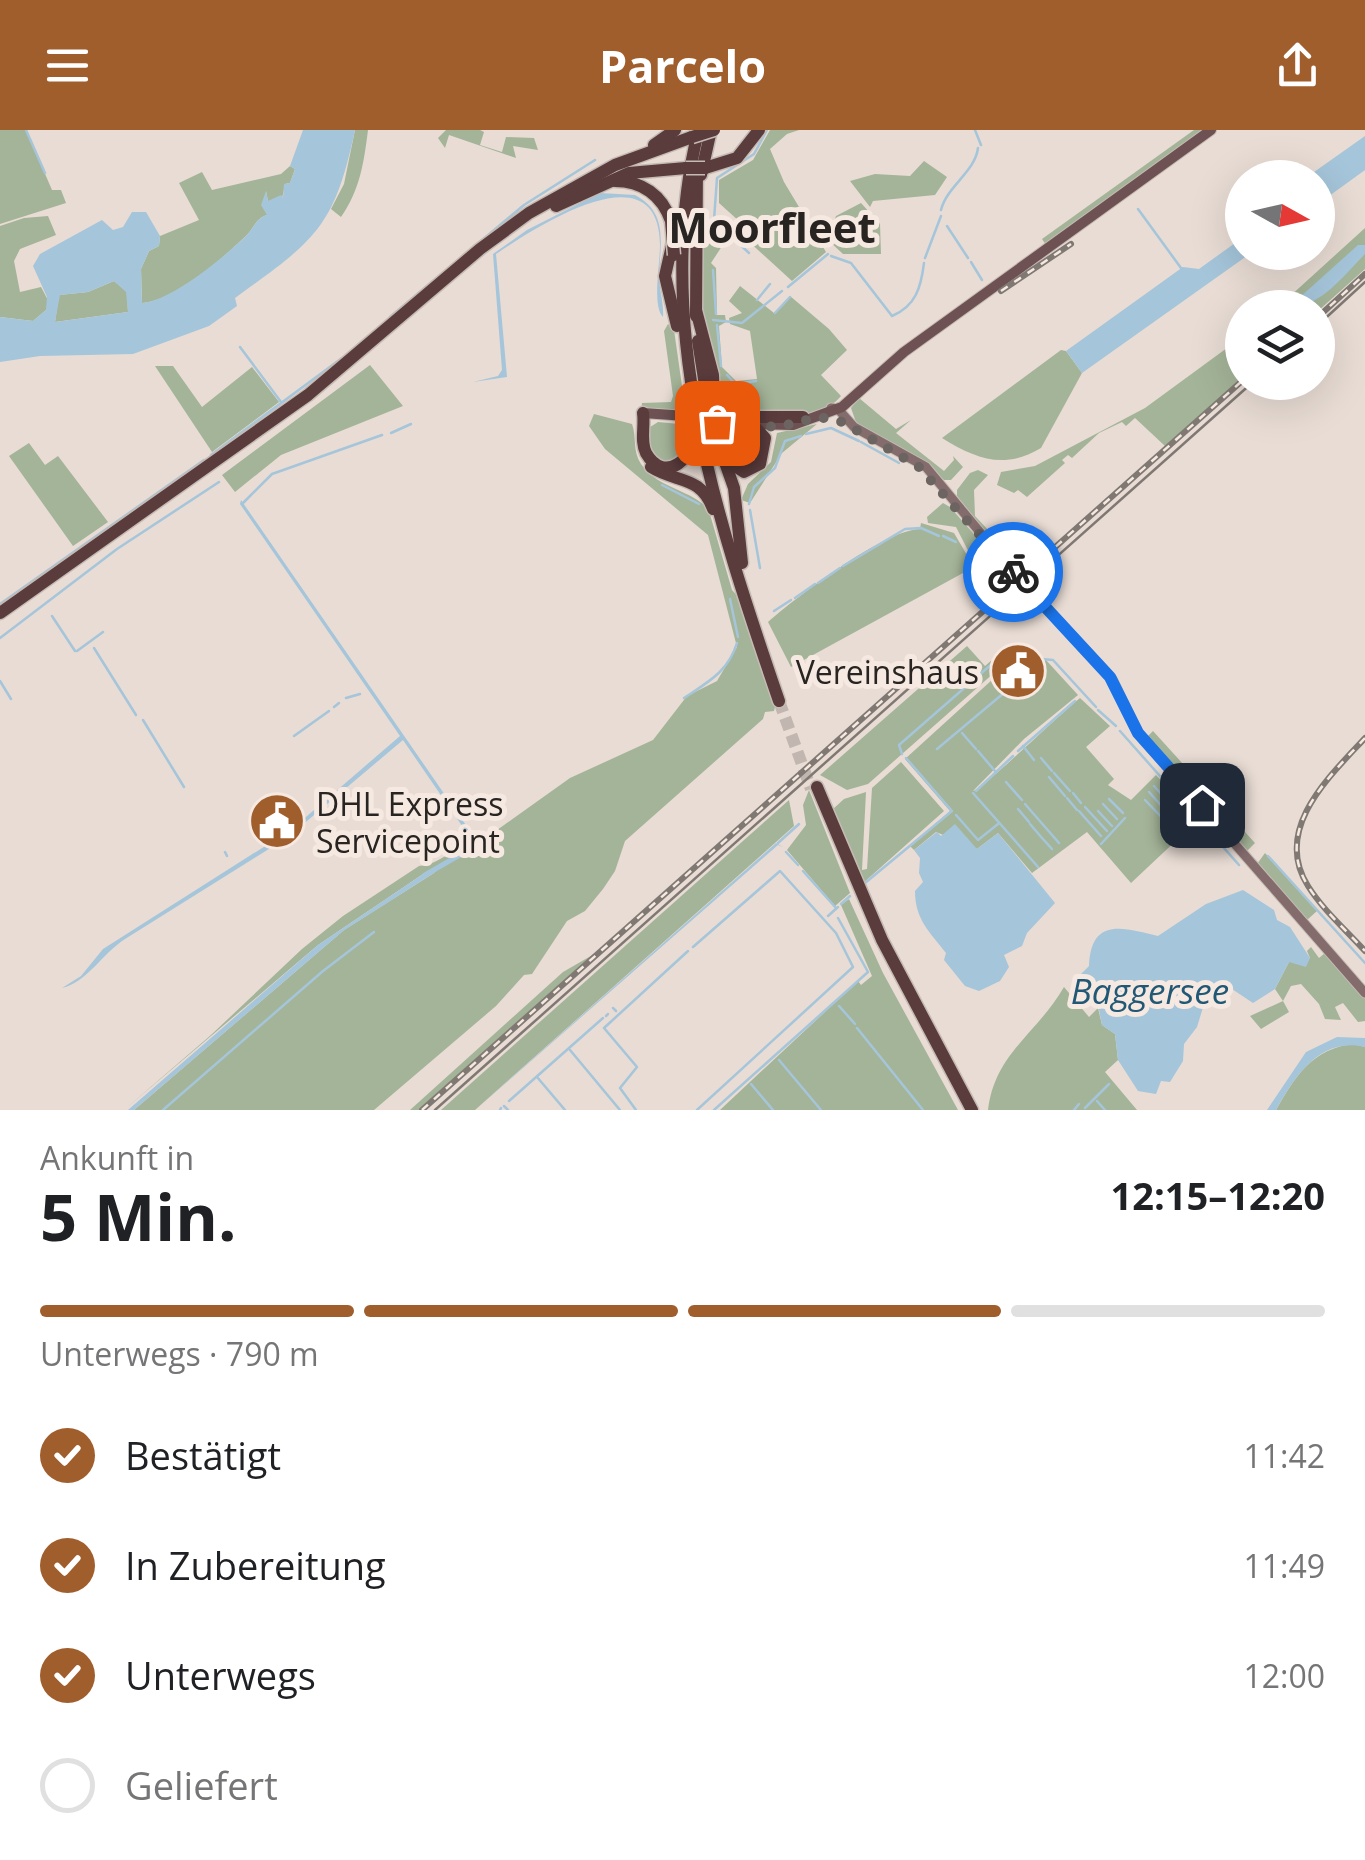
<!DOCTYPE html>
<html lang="de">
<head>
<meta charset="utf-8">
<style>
	body { margin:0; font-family:"Open Sans",sans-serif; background:#f6f6f6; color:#202124; height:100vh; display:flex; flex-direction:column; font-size:38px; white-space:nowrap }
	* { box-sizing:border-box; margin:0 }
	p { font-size:32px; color:#757577 }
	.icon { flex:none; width:55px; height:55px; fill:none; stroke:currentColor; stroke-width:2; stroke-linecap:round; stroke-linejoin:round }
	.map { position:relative; height:980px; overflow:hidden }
	.panel { display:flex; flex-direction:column; background:#fff; flex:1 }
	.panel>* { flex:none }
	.needle { width:65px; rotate:98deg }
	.buttons { position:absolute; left:1225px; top:30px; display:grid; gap:20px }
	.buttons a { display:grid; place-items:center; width:110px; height:110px; border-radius:50%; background:#fff; box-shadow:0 10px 40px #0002; font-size:50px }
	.pin { position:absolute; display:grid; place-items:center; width:85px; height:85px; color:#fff; margin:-42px; border-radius:20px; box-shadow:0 5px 15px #0006 }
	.courier { position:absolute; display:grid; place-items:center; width:100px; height:100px; margin:-50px; border:8px solid #1a73e8; border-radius:50%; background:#fff; color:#222; box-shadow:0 2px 12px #0007 }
	.headline em { font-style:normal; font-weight:700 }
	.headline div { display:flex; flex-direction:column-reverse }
	.headline { display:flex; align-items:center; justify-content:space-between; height:170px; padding:0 40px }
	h1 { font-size:65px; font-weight:700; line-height:75px }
	.bar { display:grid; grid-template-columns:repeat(4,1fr); gap:15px 10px; align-content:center; height:120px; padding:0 40px }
	.bar i { height:12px; border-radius:8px; background:#e0e0e0 }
	.bar .active { background:#a15e2d }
	.bar p { grid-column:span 4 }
	ol { padding:0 40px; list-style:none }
	li { display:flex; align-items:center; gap:30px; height:110px }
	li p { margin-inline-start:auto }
	li .icon { padding:10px; border-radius:50%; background:#a15e2d; color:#fff; stroke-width:4 }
	li:last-child { color:#757577 }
	li i { width:55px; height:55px; border:5px solid #e0e0e0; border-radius:50% }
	header { display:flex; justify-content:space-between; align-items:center; height:130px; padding:0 40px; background:#a15e2d; color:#fff; font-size:45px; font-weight:700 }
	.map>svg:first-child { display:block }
</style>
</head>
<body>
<header><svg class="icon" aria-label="menu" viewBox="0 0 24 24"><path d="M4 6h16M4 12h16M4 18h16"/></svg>Parcelo<svg class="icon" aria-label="share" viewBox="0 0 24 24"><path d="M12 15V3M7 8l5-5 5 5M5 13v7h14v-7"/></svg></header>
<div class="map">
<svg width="1365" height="980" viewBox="0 0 1365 980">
	<rect width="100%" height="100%" fill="#e8dcd4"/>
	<g fill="#a4b498">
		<polygon points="0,0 26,0 52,60 61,60 66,73 0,94"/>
		<path d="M355 0H368C364 32 360 60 341 87L331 79 344 54Z"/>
		<polygon points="446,0 480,0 484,2 480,15 502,22 506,7 534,8 538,20 513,16 516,28 449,5 445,18 438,8"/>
		<polygon points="770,0 799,0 787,4 770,19 784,52 826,122 792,151 745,108 750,101 719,73 719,50 753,30"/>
		<polygon points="1194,0 1206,0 1046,115 1042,109"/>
		<polygon points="924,31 947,47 935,65 873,71 870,77 850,51 875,44 910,46"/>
		<path d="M290 36 295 39 290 53 285 54 282 69 268 71 266 61 267 85C256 88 254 98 246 106 220 130 176 171 142 173L141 139 149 121 159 116 160 106 199 90 179 53 202 42 212 60 281 44Z"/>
		<polygon points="861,73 880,94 881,124 843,124 828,110 836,86"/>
		<polygon points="48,86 56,105 20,119 14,131 20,162 41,157 49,172 46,180 33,191 0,187 0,96 24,88"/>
		<path d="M700 94 724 113 711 133 716 138 717 185H725L726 192 719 196 722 237 736 251 757 249 750 201 730 194 729 188 742 183 729 171 740 156 774 183 790 166 829 199 847 220 821 245 841 266C814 299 755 284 720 275L702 205Z"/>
		<polygon points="1365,98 1365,139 1318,181 1318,178 1277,178"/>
		<polygon points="114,151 127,162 128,182 55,192 59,165 88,162"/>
		<polygon points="668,194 674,200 686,284 641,281 642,273 671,272 673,266 664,201"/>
		<polygon points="1242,207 1242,248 1165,316 1135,288 1126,296 1122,292 1099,303 1072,328 1068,325 1062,330 1065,333 1027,367 1018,360 1014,363 997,355 1001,342 1035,336 1145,278"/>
		<path d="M1061 220 1066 221 1082 243 1041 318C1004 340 976 329 942 308Z"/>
		<polygon points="370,235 403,276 281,325 235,362 222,345"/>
		<polygon points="155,236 173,236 202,277 252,237 279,272 212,322"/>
		<polygon points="859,268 896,299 911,290 896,303 944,341 954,330 953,326 963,337 951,350 944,350 923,332 857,295 851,278"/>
		<path d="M594 284 632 294C637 307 632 321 641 334 659 360 695 360 709 381L732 460 740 469 776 572 774 581 765 582 763 589 625 711 615 741 603 759 585 781 567 791 532 844 524 845 496 876 374 980H134L344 800 434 743 426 742 318 815 124 980 211 905 302 819 343 786 419 736C447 733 460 710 481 700L490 705 570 648 653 610 687 566 717 551 737 517 708 405 605 319 589 296Z"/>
		<polygon points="658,292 690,295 678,332 662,333 649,322 647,299"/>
		<polygon points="817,294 782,323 750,373 741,370 748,354 771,332 777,303"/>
		<polygon points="721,297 759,304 762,329 735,338 718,308"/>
		<polygon points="29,313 45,335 58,326 108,392 73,416 9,326"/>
		<polygon points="978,340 988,345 974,360 975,386 1019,433 1016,440 957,366 957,360 970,343"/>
		<polygon points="943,373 950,377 1011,446 999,454 980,434 976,436 956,397 928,393 927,387"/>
		<path d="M921 393 954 403 974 437 791 537 768 492C798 466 884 400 920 399Z"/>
		<polygon points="967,516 985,536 1008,516 1020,520 868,654 847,660 820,645"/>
		<path d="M1015 529H1045L1078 565 1024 609 973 661C982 660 1062 582 1080 568L1110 596 1086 617 1114 649 1108 655 1131 670 1156 645 1198 690 1131 753 1087 702 1032 743 998 703 977 719 936 702 914 720 910 716 950 681 905 629Z"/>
		<polygon points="1153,601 1255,713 1247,721 1145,609"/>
		<polygon points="901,632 944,681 862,754 832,680 844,669 866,662 862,740 867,739 872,658"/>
		<polygon points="809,660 850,763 835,776 787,720 806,695 803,675"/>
		<polygon points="789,670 794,696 475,980 441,980"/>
		<polygon points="1265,723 1317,781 1307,790 1257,734"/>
		<polygon points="849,769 883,843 958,980 720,980 858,851 861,855 872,846 841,775"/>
		<polygon points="1311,817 1319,828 1326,822 1365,868 1365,891 1358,892 1343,873 1335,877 1341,890 1325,889 1319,874 1301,854 1291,856 1283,871 1289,882 1261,899 1250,886 1283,871 1275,859 1289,832 1310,828 1307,821"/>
		<polygon points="596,823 420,980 410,980 563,842"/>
		<path d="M1064 857 1089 887 1098 878 1102 895 1115 904 1118 930 1105 942 1137 980H988C995 923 1036 905 1064 857Z"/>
		<path d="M1354 914 1365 917V980H1276C1295 946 1313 918 1354 914Z"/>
	</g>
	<g fill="#a5c5da" fill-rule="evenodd">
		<path d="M303 0H355C334 99 315 110 235 168L237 176 209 196 133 224 40 226 0 232V187L33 191 46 180 47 167 33 136 40 124 102 90 113 100 123 97 132 82H146L160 106 159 116 149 121 141 139 142 173C171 171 223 128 246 106 254 98 256 88 267 85L261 75 266 61 268 71 281 65 283 68 284 54 290 53 295 39 290 36ZM114 151 126 162 128 182 55 192 60 165 88 162Z"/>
		<polygon points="1365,6 1365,40 1318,74 1318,48 1307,47"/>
		<path d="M600 63 635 65C669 83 660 114 659 146 659 160 664 172 663 187 652 176 660 135 660 115 659 15 533 99 496 124L507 247 473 252 498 246 502 240 493 124 527 100Z"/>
		<polygon points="1242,108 1242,122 1251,123 1082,243 1066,221 1183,137 1199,139"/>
		<path d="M1358 115H1365V124C1343 146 1320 178 1289 177Z"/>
		<path d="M241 370 472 704 469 706 403 610 288 707 125 809C103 823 86 853 62 858L81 846 103 819 292 699 400 606 240 374Z"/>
		<path d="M955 694 977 719 998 703 1055 773 1027 803 1022 816 1004 825 1009 837 1000 851 979 861 965 856 944 830 946 823C930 802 915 790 915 761L923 752 919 743 920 728 914 720 937 702 941 706Z"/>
		<polygon points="776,713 783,717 778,715 475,980"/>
		<polygon points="437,741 343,801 134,980 128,980 318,815 426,742"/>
		<path d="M1243 760 1274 780 1277 790 1290 797 1310 828 1306 837 1289 832 1275 859 1253 873 1229 857 1208 861 1197 897 1184 914 1183 931 1170 952 1161 951 1156 964 1138 961 1118 930 1115 904 1102 895 1099 880 1079 862V846L1089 836C1091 785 1126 799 1158 806L1206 774Z"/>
		<path d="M1337 907 1365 908V917C1320 907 1296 945 1276 980H1267L1306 922Z"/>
	</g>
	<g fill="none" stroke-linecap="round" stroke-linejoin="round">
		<g stroke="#a5c5da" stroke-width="2.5">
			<polyline points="26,0 45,43"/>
			<polyline points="975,0 981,15"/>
			<polyline points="1138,79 1181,138"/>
			<path d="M941 80C947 56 975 42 978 18"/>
			<polyline points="947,96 968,128"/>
			<polyline points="749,123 714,90 717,48 754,24 767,0"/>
			<path d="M831 126 851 133 892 186C916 176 921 157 924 133"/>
			<polyline points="925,128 941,86"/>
			<polyline points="971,132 982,150"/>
			<polyline points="713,140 716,184"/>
			<polyline points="788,157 828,124"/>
			<polyline points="757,170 770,154"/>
			<polyline points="775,183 790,167"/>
			<polyline points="390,187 524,75 595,30"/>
			<polyline points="713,190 742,193 782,161"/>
			<polyline points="717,195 721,236"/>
			<polyline points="240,217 281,272"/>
			<polyline points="727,245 735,254 756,251"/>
			<polyline points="391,303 411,294"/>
			<polyline points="806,304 831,298 859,311"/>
			<polyline points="861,312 899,333"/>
			<polyline points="211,325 342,228"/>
			<polyline points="662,355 699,374"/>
			<polyline points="242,374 272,344 382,305"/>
			<polyline points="749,374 754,357 775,338 785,311 801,306"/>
			<polyline points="750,380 760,438"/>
			<polyline points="943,406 956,412"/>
			<polyline points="843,436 905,399 921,398 939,406"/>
			<polyline points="818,453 840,438"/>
			<polyline points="795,468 815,454"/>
			<polyline points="730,469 738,507"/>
			<polyline points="0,474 204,330"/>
			<polyline points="774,481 791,470"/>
			<polyline points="52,486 75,521"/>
			<polyline points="0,508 117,419 219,352"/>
			<polyline points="94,518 136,585"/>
			<polyline points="77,521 103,502"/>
			<polyline points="1018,527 1053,530 1096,577"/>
			<polyline points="0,551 11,569"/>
			<polyline points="346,568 360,564"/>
			<path d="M684 568C708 552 728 542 737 513"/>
			<polyline points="334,577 339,573"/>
			<polyline points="1098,580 1116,596"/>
			<polyline points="143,590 184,657"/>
			<polyline points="1120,601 1239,735"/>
			<polyline points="962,603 976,619"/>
			<polyline points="294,606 329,581"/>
			<polyline points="1023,616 1034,630"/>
			<polyline points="937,619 1029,542"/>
			<polyline points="978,621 995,641"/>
			<polyline points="1018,621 1075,571"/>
			<polyline points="902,624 899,615 1001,526 1006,522 1013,525"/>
			<polyline points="1041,628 1052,641"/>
			<polyline points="1054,643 1070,661"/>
			<polyline points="1049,647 1065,666"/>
			<polyline points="1006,652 1022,670"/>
			<polyline points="1154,656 1190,696"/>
			<polyline points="976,661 1013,626"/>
			<polyline points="1149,662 1174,690"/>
			<polyline points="973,663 1038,737"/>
			<polyline points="1073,663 1081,673"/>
			<polyline points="1067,668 1077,680"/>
			<polyline points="1109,669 1123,683"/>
			<polyline points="1145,670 1170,696"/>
			<polyline points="1025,674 1059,713"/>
			<polyline points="1103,674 1117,689"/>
			<polyline points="1085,677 1107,701"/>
			<polyline points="1018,679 1029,692"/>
			<polyline points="1079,681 1101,706"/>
			<polyline points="1098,681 1112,696"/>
			<polyline points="956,685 978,710 998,694"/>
			<polyline points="1030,694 1042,708"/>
			<polyline points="1171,706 1185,683"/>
			<polyline points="1043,709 1052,719"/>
			<polyline points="778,713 799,694"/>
			<polyline points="1101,714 1125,688"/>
			<polyline points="225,722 227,726"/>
			<polyline points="786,722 798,735"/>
			<polyline points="1268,726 1365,833"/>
			<polyline points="803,741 836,778"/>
			<polyline points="865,753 952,681 906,628"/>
			<polyline points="841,774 850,766"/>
			<polyline points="828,786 838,777"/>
			<polyline points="693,817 780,741 836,803 853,837 697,980"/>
			<polyline points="839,876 855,894"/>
			<polyline points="613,878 616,881"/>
			<polyline points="606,886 608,884"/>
			<polyline points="857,898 923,980"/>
			<polyline points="570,920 620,980"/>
			<polyline points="779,930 821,980"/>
			<polyline points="537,947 565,980"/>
			<polyline points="751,954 773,980"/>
			<polyline points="509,971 603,888"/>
			<polyline points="1097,971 1105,980"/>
			<polyline points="504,976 508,980"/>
			<polyline points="1085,978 1109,954"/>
			<polyline points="163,980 323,841 374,802"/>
			<polyline points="500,980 501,978"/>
			<polyline points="636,980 620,958 637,937 604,898 688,821"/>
			<polyline points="714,980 868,842 838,788"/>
			<polyline points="1074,980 1079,974"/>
		</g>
		<g stroke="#a5c5da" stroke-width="5">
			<polyline points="467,701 477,715"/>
			<polyline points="425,745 496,704"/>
		</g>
		<polyline stroke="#c2b7b0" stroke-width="12" stroke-dasharray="12 6" stroke-linecap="butt" points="779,571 811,659"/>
		<g stroke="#c5bbb4" stroke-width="11">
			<g id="secondary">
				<polyline points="831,278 838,279 854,297 926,337 1017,447"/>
				<polyline points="1034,465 1112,549 1138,603 1365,863"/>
			</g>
		</g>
		<g stroke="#c5bbb4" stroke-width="12">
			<g id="primary">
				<polyline points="643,283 686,286"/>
				<polyline points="717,293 793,295 842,277 904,222 1211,0"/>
			</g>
		</g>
		<g stroke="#c5bbb4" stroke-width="15">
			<g id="motorway">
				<path d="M698 2C651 194 717 390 779 571"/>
				<polyline points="654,15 675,0"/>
				<polyline points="705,38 737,28 759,0"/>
				<polyline points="701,45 711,0"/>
				<path d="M615 51C642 51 662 65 671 91"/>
				<polyline points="556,76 629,43 686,38"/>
				<polyline points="673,111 665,146 677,196"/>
				<polyline points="696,180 713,245 715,304 734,358 742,433"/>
				<polyline points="696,186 697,36"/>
				<polyline points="698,211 705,255"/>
				<polyline points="718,275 743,287 803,287"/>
				<path d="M643 283C645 296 640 311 646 323 664 355 698 329 692 296"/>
				<polyline points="727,331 744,342 760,334 765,308 754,296"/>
				<path d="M651 337C676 353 701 345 713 379"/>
				<polyline points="0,483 308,265 480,119 529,83 615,35 692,7"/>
				<polyline points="817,657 882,810 972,980"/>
			</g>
		</g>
		<use href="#secondary" stroke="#846c6d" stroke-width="9"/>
		<use href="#primary" stroke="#6e5253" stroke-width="10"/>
		<use href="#motorway" stroke="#5b3c3d" stroke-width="12"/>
		<g stroke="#807973" stroke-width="2.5">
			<polyline points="1318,195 1365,152"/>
			<polyline points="435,980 1253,252"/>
		</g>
		<g stroke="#807973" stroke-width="6">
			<g id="rail">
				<polyline points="1001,161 1071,114"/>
				<polyline points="1318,187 1365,144"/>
				<path d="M1365 608C1330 646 1272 699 1308 756 1323 780 1346 800 1365 821"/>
				<polyline points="422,980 1242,251"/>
			</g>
		</g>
		<use href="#rail" stroke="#f6e9e1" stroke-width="2.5" stroke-dasharray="8" stroke-linecap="butt"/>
		<g stroke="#c5bbb4" stroke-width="11" stroke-linecap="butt">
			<polyline id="secondary-bridge" points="1017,447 1034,465"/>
		</g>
		<g stroke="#c5bbb4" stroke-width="12" stroke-linecap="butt">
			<polyline id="primary-bridge" points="686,286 716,288"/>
		</g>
		<g stroke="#c5bbb4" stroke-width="15" stroke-linecap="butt">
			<g id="motorway-bridge">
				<polyline points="692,7 714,0"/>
				<polyline points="686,38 705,38"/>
				<polyline points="671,91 674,125"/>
				<polyline points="705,255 718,275"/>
			</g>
		</g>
		<use href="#secondary-bridge" stroke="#846c6d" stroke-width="9"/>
		<use href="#primary-bridge" stroke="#6e5253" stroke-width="10"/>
		<use href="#motorway-bridge" stroke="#5b3c3d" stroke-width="12"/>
	</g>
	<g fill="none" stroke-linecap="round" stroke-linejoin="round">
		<polyline stroke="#6b6460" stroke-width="10" stroke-dasharray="0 18" points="717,293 778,297 819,287 842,292 918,336 1013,442"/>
		<polyline stroke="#1a73e8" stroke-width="12" points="1013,442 1110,547 1138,603 1202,675"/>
	</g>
	<defs>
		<g id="civic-disc" transform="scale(2.875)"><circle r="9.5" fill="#a15e2d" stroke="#f6e9e1"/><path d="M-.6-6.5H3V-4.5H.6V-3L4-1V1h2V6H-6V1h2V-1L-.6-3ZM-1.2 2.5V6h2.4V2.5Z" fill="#fff"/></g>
	</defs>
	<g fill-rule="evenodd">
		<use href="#civic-disc" x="1018" y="541"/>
		<use href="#civic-disc" x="277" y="691"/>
	</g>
	<g text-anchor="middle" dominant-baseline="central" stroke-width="10" stroke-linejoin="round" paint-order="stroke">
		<g font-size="32" fill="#282421" stroke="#f6e9e1" text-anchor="end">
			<text x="979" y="541">Vereinshaus</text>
			<text x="316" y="673" text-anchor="start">DHL Express<tspan x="316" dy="37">Servicepoint</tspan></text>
		</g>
		<g font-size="35" font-style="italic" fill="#215876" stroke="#f6e9e1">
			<text x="1150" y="860">Baggersee</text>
		</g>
		<g font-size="42" font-weight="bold" fill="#282421" stroke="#f6e9e1">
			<text x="772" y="96">Moorfleet</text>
		</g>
	</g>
</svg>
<div class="buttons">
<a><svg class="needle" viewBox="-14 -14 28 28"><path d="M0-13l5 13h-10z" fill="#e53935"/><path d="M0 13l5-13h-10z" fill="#757577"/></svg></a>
<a><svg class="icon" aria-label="layers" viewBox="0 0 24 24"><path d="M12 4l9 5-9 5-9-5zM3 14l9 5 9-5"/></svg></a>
</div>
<div class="pin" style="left:717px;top:293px;background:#ea580c"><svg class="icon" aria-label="bag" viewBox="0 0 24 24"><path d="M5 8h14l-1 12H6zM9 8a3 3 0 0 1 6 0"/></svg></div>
<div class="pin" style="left:1202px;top:675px;background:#1f2937"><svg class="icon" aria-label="home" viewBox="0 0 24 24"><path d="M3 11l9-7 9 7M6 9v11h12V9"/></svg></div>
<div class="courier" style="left:1013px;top:442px"><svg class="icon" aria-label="bike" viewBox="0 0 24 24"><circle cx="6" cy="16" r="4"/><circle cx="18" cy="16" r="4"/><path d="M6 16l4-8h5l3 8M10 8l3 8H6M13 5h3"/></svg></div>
</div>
<section class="panel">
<div class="headline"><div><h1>5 Min.</h1><p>Ankunft in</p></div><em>12:15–12:20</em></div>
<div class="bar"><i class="active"></i><i class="active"></i><i class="active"></i><i></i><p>Unterwegs · 790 m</p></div>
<ol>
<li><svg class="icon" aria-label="check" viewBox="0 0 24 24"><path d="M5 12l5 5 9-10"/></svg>Bestätigt<p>11:42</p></li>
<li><svg class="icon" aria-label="check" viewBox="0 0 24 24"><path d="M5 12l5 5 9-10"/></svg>In Zubereitung<p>11:49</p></li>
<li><svg class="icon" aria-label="check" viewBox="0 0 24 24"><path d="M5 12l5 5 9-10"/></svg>Unterwegs<p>12:00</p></li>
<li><i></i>Geliefert</li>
</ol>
</section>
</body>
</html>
